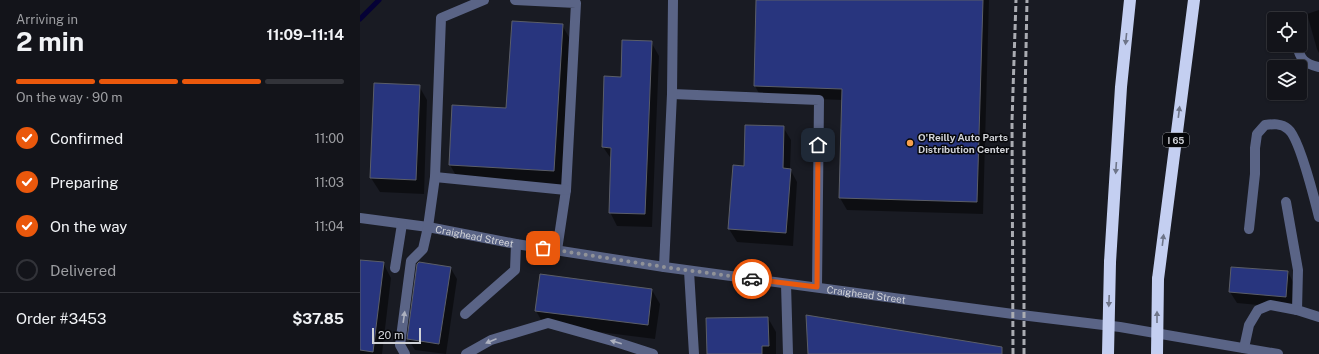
<!DOCTYPE html>
<html lang="en">
<head>
<meta charset="utf-8">
<style>
	body { margin:0; font-family:"Public Sans",sans-serif; background:#1c1d23; color:#f1f3f6; height:100vh; display:flex; flex-direction:column; font-size:15px; white-space:nowrap }
	* { box-sizing:border-box; margin:0 }
	p { font-size:13px; color:#9d9ea2 }
	.icon { flex:none; width:22px; height:22px; fill:none; stroke:currentColor; stroke-width:2; stroke-linecap:round; stroke-linejoin:round }
	.map { position:relative; flex:1; overflow:hidden }
	.sheet { display:flex; flex-direction:column; background:#13141a; width:360px }
	.sheet>* { flex:none }
	.tools { position:absolute; left:907px; top:12px; display:grid; gap:8px }
	.tools a { display:grid; place-items:center; width:40px; height:40px; border-radius:4px; background:#13141a; box-shadow:0 1px 3px #0004,0 0 0 1px #323339; font-size:20px }
	.scale { position:absolute; left:12px; bottom:10px; width:49px; box-sizing:border-box; padding-left:4px; border:2px solid #d0d2d7; border-top:0; font-size:11px; line-height:14px; white-space:nowrap; color:#d0d2d7; -webkit-text-stroke:3px #050609; paint-order:stroke }
	.pin { position:absolute; display:grid; place-items:center; width:34px; height:34px; color:#fff; margin:-17px; border-radius:8px; box-shadow:0 2px 6px #0006 }
	.courier { position:absolute; display:grid; place-items:center; width:40px; height:40px; margin:-20px; border:3px solid #ea580c; border-radius:50%; background:#fff; color:#222; box-shadow:0 1px 5px #0007 }
	.head em { font-style:normal; font-weight:700 }
	.head div { display:flex; flex-direction:column-reverse }
	.head { display:flex; align-items:center; justify-content:space-between; height:68px; padding:0 16px }
	h1 { font-size:26px; font-weight:700; line-height:30px }
	.bar { display:grid; grid-template-columns:repeat(4,1fr); gap:6px 4px; align-content:center; height:48px; padding:0 16px }
	.bar i { height:5px; border-radius:3px; background:#323339 }
	.bar .active { background:#ea580c }
	.bar p { grid-column:span 4 }
	.line { display:flex; align-items:center; gap:10px; padding:0 16px; border-top:1px solid #323339 }
	.line div { flex:1 }
	ol { padding:0 16px; list-style:none }
	li { display:flex; align-items:center; gap:12px; height:44px }
	li p { margin-inline-start:auto }
	li .icon { padding:4px; border-radius:50%; background:#ea580c; color:#fff; stroke-width:4 }
	li:last-child { color:#9d9ea2 }
	li i { width:22px; height:22px; border:2px solid #323339; border-radius:50% }
	main { display:flex; flex:1; min-height:0 }
	.map>svg:first-child { display:block }
</style>
</head>
<body>
<main>
<section class="sheet">
<div class="head"><div><h1>2 min</h1><p>Arriving in</p></div><em>11:09–11:14</em></div>
<div class="bar"><i class="active"></i><i class="active"></i><i class="active"></i><i></i><p>On the way · 90 m</p></div>
<ol>
<li><svg class="icon" aria-label="check" viewBox="0 0 24 24"><path d="M5 12l5 5 9-10"/></svg>Confirmed<p>11:00</p></li>
<li><svg class="icon" aria-label="check" viewBox="0 0 24 24"><path d="M5 12l5 5 9-10"/></svg>Preparing<p>11:03</p></li>
<li><svg class="icon" aria-label="check" viewBox="0 0 24 24"><path d="M5 12l5 5 9-10"/></svg>On the way<p>11:04</p></li>
<li><i></i>Delivered</li>
</ol>
<div class="line" style="height:52px"><div>Order #3453</div><b>$37.85</b></div>
</section>
<div class="map">
<svg width="959" height="354" viewBox="0 0 959 354">
	<rect width="100%" height="100%" fill="#191b23"/>
	<g fill="#0007">
		<polygon points="397,0 629,0 623,214 487,210 480,198 483,100 401,97 395,86"/>
		<polygon points="959,10 959,53 957,49 947,14"/>
		<polygon points="202,25 210,39 201,185 98,179 90,165 147,110"/>
		<polygon points="291,42 299,56 292,227 257,226 250,212 252,160 243,147 262,78"/>
		<polygon points="15,84 59,86 67,100 64,194 20,192 11,178"/>
		<polygon points="423,127 431,140 430,169 437,182 433,246 377,242 369,229 385,167"/>
		<polygon points="0,261 23,263 31,278 22,354 0,354"/>
		<polygon points="90,267 97,279 86,354 55,350 48,339"/>
		<polygon points="928,272 934,284 932,308 877,303 870,292"/>
		<polygon points="292,290 300,304 295,339 184,325 176,311"/>
		<polygon points="408,318 416,332 416,354 348,354"/>
	</g>
	<g fill="none" stroke-linecap="round" stroke-linejoin="round">
		<polyline stroke="#050136" stroke-width="5" points="0,19 19,0"/>
	</g>
	<g fill="#28357e" stroke="#5b5e68">
		<polygon points="396,0 623,0 617,202 479,198 482,89 394,86"/>
		<polygon points="152,21 203,24 194,171 89,165 92,105 146,108"/>
		<polygon points="262,40 292,41 285,214 249,213 251,148 242,147 244,76 261,77"/>
		<polygon points="14,83 60,85 56,180 10,178"/>
		<polygon points="385,125 424,126 423,168 431,169 426,233 368,229 373,165 384,166"/>
		<polygon points="0,260 24,262 13,352 0,350"/>
		<polygon points="59,262 91,267 79,344 47,339 57,264"/>
		<polygon points="871,267 928,271 926,297 869,292"/>
		<polygon points="180,274 292,289 288,325 175,311"/>
		<polygon points="446,315 642,347 642,354 448,354"/>
		<polygon points="408,317 409,346 402,346 402,354 347,354 346,318"/>
	</g>
	<g fill="none" stroke-linecap="round" stroke-linejoin="round">
		<g stroke="#5a6486" stroke-width="10">
			<polyline points="155,0 216,3 206,190 197,250"/>
			<path d="M937 45C940 59 944 64 959 67"/>
			<polyline points="312,94 459,100 457,287"/>
			<polyline points="75,177 206,190"/>
			<polyline points="926,202 938,270 937,310"/>
			<path id="s1" d="M0 218 68 227 156 244 304 267 653 314 760 327 918 354"/>
			<path d="M889 229 895 174V148L897 134 905 125C913 124 921 123 928 129 939 137 955 201 959 217"/>
			<polyline points="304,267 312,94 313,0"/>
			<polyline points="35,268 42,224"/>
			<polyline points="329,271 334,354"/>
			<polyline points="426,284 428,354"/>
			<polyline points="105,314 155,270 156,244"/>
			<polyline points="884,348 889,325 898,310 910,305 937,310 959,317"/>
			<polyline points="45,354 40,345 51,261 63,249 68,227 75,177 81,18 124,0"/>
			<polyline points="106,354 131,340 188,323 256,342 293,354"/>
		</g>
		<g stroke="#c4cff1" stroke-width="12">
			<polyline points="750,262 761,87 770,0"/>
			<polyline points="798,279 834,0"/>
		</g>
		<g stroke="#aaacb2" stroke-width="3" stroke-dasharray="6 3" stroke-linecap="butt">
			<polyline points="653,354 652,121 656,0"/>
			<polyline points="664,354 664,147 667,0"/>
		</g>
		<g stroke="#c4cff1" stroke-width="12">
			<polyline points="748,354 750,262"/>
			<polyline points="797,354 798,279"/>
		</g>
	</g>
	<defs><path id="oneway-solid" d="M-6-.8H1V-3.2L6.5 0L1 3.2V.8H-6Z"/></defs>
	<g fill="#6e7589">
		<use href="#oneway-solid" transform="translate(766 39) rotate(96)"/>
		<use href="#oneway-solid" transform="translate(819 112) rotate(-83)"/>
		<use href="#oneway-solid" transform="translate(756 168) rotate(94)"/>
		<use href="#oneway-solid" transform="translate(803 240) rotate(-83)"/>
		<use href="#oneway-solid" transform="translate(749 301) rotate(92)"/>
		<use href="#oneway-solid" transform="translate(797 317) rotate(-90)"/>
	</g>
	<g fill="#adb1bf">
		<use href="#oneway-solid" transform="translate(44 317) rotate(-82)"/>
		<use href="#oneway-solid" transform="translate(131 341) rotate(157)"/>
		<use href="#oneway-solid" transform="translate(256 342) rotate(-164)"/>
	</g>
	<g fill="none" stroke-linecap="round" stroke-linejoin="round">
		<polyline stroke="#909298" stroke-width="4" stroke-dasharray="0 7.2" points="183,248 304,267 392,279"/>
		<polyline stroke="#ea580c" stroke-width="5" points="392,279 457,287 458,145"/>
	</g>
	<circle fill="#f9a04c" stroke="#050609" stroke-width="1.5" cx="550" cy="143" r="4"/>
	<g text-anchor="middle" dominant-baseline="central" stroke-width="3" stroke-linejoin="round" paint-order="stroke">
		<rect fill="#050609" stroke="#939599" stroke-width="1" x="803" y="133" width="26" height="14" rx="3"/>
		<g font-size="9" font-weight="bold" fill="#d0d2d7">
			<text x="816" y="140">I 65</text>
		</g>
		<g font-size="10" font-weight="bold" fill="#d0d2d7" stroke="#050609" text-anchor="start">
			<text x="558" y="137">O'Reilly Auto Parts<tspan x="558" dy="12">Distribution Center</tspan></text>
		</g>
		<g font-size="10" fill="#d0d2d7" stroke="#050609">
			<text stroke="none"><textPath href="#s1" startOffset="116">Craighead Street</textPath></text>
			<text stroke="none"><textPath href="#s1" startOffset="512">Craighead Street</textPath></text>
		</g>
	</g>
</svg>
<div class="tools">
<a><svg class="icon" aria-label="locate" viewBox="0 0 24 24"><circle cx="12" cy="12" r="6"/><path d="M12 2v4M12 18v4M2 12h4M18 12h4"/></svg></a>
<a><svg class="icon" aria-label="layers" viewBox="0 0 24 24"><path d="M12 4l9 5-9 5-9-5zM3 14l9 5 9-5"/></svg></a>
</div>
<div class="scale">20 m</div>
<div class="pin" style="left:183px;top:248px;background:#ea580c"><svg class="icon" aria-label="bag" viewBox="0 0 24 24"><path d="M5 8h14l-1 12H6zM9 8a3 3 0 0 1 6 0"/></svg></div>
<div class="pin" style="left:458px;top:145px;background:#1f2937"><svg class="icon" aria-label="home" viewBox="0 0 24 24"><path d="M3 11l9-7 9 7M6 9v11h12V9"/></svg></div>
<div class="courier" style="left:392px;top:279px"><svg class="icon" aria-label="car" viewBox="0 0 24 24"><path d="M5 17H2v-5l4-1 3-4h7l3 4 3 1v5h-3M9 17h6M6 11h13"/><circle cx="7" cy="17" r="2"/><circle cx="17" cy="17" r="2"/></svg></div>
</div>
</main>
</body>
</html>
